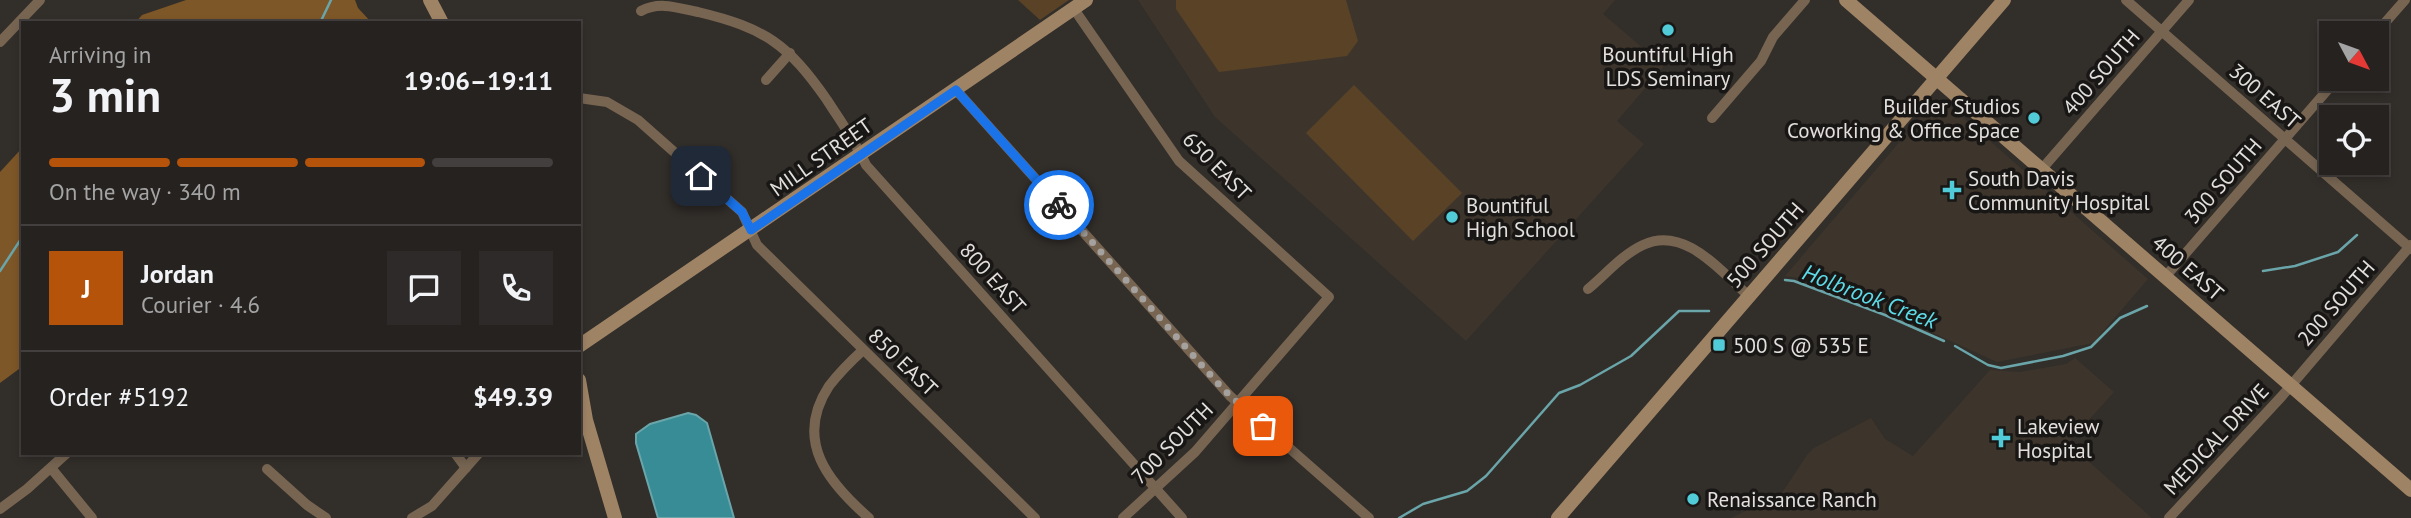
<!DOCTYPE html>
<html lang="en">
<head>
<meta charset="utf-8">
<style>
	body { margin:0; font-family:"PT Sans",sans-serif; background:#2e2a29; color:#f1f3f6; height:100vh; display:flex; flex-direction:column; font-size:26px; white-space:nowrap }
	* { box-sizing:border-box; margin:0 }
	p { font-size:23px; color:#a4a4a5 }
	.icon { flex:none; width:38px; height:38px; fill:none; stroke:currentColor; stroke-width:2; stroke-linecap:round; stroke-linejoin:round }
	.map { position:relative; flex:1; overflow:hidden }
	.side { position:absolute; left:21px; top:21px; width:560px; height:434px; display:flex; flex-direction:column; background:#262220; border-radius:0px; box-shadow:0 4px 10px #0003,0 0 0 2px #423f3e }
	.side>* { flex:none }
	.needle { width:46px; rotate:131deg }
	.controls { position:absolute; left:2319px; top:21px; display:grid; gap:14px }
	.controls a { display:grid; place-items:center; width:70px; height:70px; border-radius:0px; background:#262220; box-shadow:0 4px 10px #0003,0 0 0 2px #423f3e; font-size:35px }
	.pin { position:absolute; display:grid; place-items:center; width:60px; height:60px; color:#fff; margin:-30px; border-radius:14px; box-shadow:0 4px 10px #0006 }
	.courier { position:absolute; display:grid; place-items:center; width:70px; height:70px; margin:-35px; border:5px solid #1a73e8; border-radius:50%; background:#fff; color:#222; box-shadow:0 2px 9px #0007 }
	.summary em { font-style:normal; font-weight:700 }
	.summary div { display:flex; flex-direction:column-reverse }
	.summary { display:flex; align-items:center; justify-content:space-between; height:119px; padding:0 28px }
	h1 { font-size:46px; font-weight:700; line-height:52px }
	.bar { display:grid; grid-template-columns:repeat(4,1fr); gap:10px 7px; align-content:center; height:84px; padding:0 28px }
	.bar i { height:9px; border-radius:5px; background:#423f3e }
	.bar .current { background:#b45309 }
	.bar p { grid-column:span 4 }
	.line { display:flex; align-items:center; gap:18px; padding:0 28px; border-top:2px solid #423f3e }
	.line div { flex:1 }
	.round { display:grid; place-items:center; flex:none; width:74px; height:74px; border-radius:0px; background:#2e2a29 }
	.map>svg:first-child { display:block }
</style>
</head>
<body>
<div class="map">
<svg width="2411" height="518" viewBox="0 0 2411 518">
	<rect width="100%" height="100%" fill="#322e2a"/>
	<g fill="#3d352c">
		<polygon points="1138,0 1615,0 1603,14 1664,66 1617,121 1644,144 1466,341 1215,117"/>
		<polygon points="1938,101 1944,101 2148,279 2093,343 1997,362 1907,321 1798,278 1785,276 1932,104"/>
		<polygon points="2075,358 2114,392 2068,443 2152,518 1731,518 1782,493 1807,455 1814,448 1871,418 1885,439 1913,456 1990,370 2020,372 2066,364"/>
	</g>
	<g fill="#5a4226">
		<polygon points="1018,0 1069,0 1040,20"/>
		<polygon points="1176,0 1346,0 1358,41 1347,56 1219,72 1176,9"/>
		<polygon points="1354,85 1462,193 1413,241 1306,133"/>
	</g>
	<g fill="#7e5728">
		<polygon points="186,0 355,0 358,8 372,23 135,23 142,15"/>
		<polygon points="23,147 23,366 0,383 0,172"/>
	</g>
	<polygon fill="#378c95" stroke="#6aa5aa" stroke-width="2" points="688,413 696,415 707,423 734,518 658,518 636,443 636,434 650,424"/>
	<g fill="none" stroke-linecap="round" stroke-linejoin="round">
		<g stroke="#6aa5aa" stroke-width="2.5">
			<polyline points="320,23 331,0"/>
			<polyline points="0,271 23,236"/>
			<polyline points="2263,271 2295,266 2338,252 2357,235"/>
			<polyline points="1785,280 1794,281 1885,315 1944,341"/>
			<polyline points="1955,346 1988,365 2001,368 2063,356 2091,347 2120,318 2147,306"/>
			<polyline points="1399,518 1423,504 1467,491 1486,476 1559,393 1580,385 1631,356 1679,311 1709,311"/>
		</g>
		<g stroke="#776552" stroke-width="10">
			<polyline points="2126,0 2411,249"/>
			<polyline points="1074,9 1179,161 1329,297 1195,452 1123,518"/>
			<path d="M641 11C660 1 678 8 698 12 765 28 788 44 827 100 841 122 855 141 866 165L1182 518"/>
			<polyline points="2376,33 2405,0"/>
			<polyline points="0,42 40,0"/>
			<polyline points="766,80 790,53"/>
			<polyline points="956,90 1230,396 1369,518"/>
			<polyline points="579,98 607,102 638,120 742,212 757,245 1035,518"/>
			<polyline points="1712,118 1761,61 1773,37 1805,0"/>
			<polyline points="2041,170 2189,0"/>
			<polyline points="2165,277 2337,79"/>
			<path d="M1588 289C1605 275 1623 254 1643 245 1685 225 1721 272 1749 296"/>
			<path d="M863 350C851 361 839 373 829 386 793 441 829 483 869 518"/>
			<polyline points="455,453 466,468"/>
			<polyline points="51,468 92,518"/>
			<polyline points="267,469 307,505 326,518"/>
			<polyline points="0,509 27,489 67,453"/>
			<polyline points="412,518 432,506 479,453"/>
			<polyline points="2169,518 2282,396 2411,245"/>
		</g>
		<g stroke="#9f8365" stroke-width="14">
			<polyline points="430,0 442,23"/>
			<polyline points="1846,0 2411,490"/>
			<polyline points="579,346 1086,0"/>
			<polyline points="579,380 586,420 615,518"/>
			<polyline points="1558,518 2004,0"/>
		</g>
	</g>
	<g fill="none" stroke-linecap="round" stroke-linejoin="round">
		<polyline stroke="#a4a19e" stroke-width="7" stroke-dasharray="0 12.6" points="1059,205 1223,389 1263,426"/>
		<polyline stroke="#1a73e8" stroke-width="9" points="701,176 742,212 751,230 956,90 1059,205"/>
	</g>
	<g fill="#52cbd8" stroke="#191715" stroke-width="2.5">
		<circle cx="1668" cy="30" r="7"/>
		<circle cx="2034" cy="118" r="7"/>
		<path d="M1948.5 179.5h7v7h7v7h-7v7h-7v-7h-7v-7h7z"/>
		<circle cx="1452" cy="217" r="7"/>
		<rect x="1712" y="338" width="14" height="14" rx="3.5"/>
		<path d="M1997.5 427.5h7v7h7v7h-7v7h-7v-7h-7v-7h7z"/>
		<circle cx="1693" cy="499" r="7"/>
	</g>
	<g text-anchor="middle" dominant-baseline="central" stroke-width="7" stroke-linejoin="round" paint-order="stroke">
		<g font-size="21" fill="#e2dfdc" stroke="#191715" text-anchor="start">
			<text x="1668" y="54" text-anchor="middle">Bountiful High<tspan x="1668" dy="24">LDS Seminary</tspan></text>
			<text x="2020" y="106" text-anchor="end">Builder Studios<tspan x="2020" dy="24">Coworking &amp; Office Space</tspan></text>
			<text x="1968" y="178">South Davis<tspan x="1968" dy="24">Community Hospital</tspan></text>
			<text x="1466" y="205">Bountiful<tspan x="1466" dy="24">High School</tspan></text>
			<text x="1733" y="345">500 S @ 535 E</text>
			<text x="2017" y="426">Lakeview<tspan x="2017" dy="24">Hospital</tspan></text>
			<text x="1707" y="499">Renaissance Ranch</text>
		</g>
		<g font-size="21" fill="#e2dfdc" stroke="#191715">
			<text transform="translate(2101 72) rotate(-49)">400 SOUTH</text>
			<text transform="translate(2265 96) rotate(41)">300 EAST</text>
			<text transform="translate(821 157) rotate(-35)">MILL STREET</text>
			<text transform="translate(1217 166) rotate(45)">650 EAST</text>
			<text transform="translate(2223 181) rotate(-49)">300 SOUTH</text>
			<text transform="translate(1765 245) rotate(-49)">500 SOUTH</text>
			<text transform="translate(2188 268) rotate(41)">400 EAST</text>
			<text transform="translate(993 278) rotate(48)">800 EAST</text>
			<text transform="translate(2336 303) rotate(-49)">200 SOUTH</text>
			<text transform="translate(903 362) rotate(44)">850 EAST</text>
			<text transform="translate(2216 439) rotate(-47)">MEDICAL DRIVE</text>
			<text transform="translate(1172 443) rotate(-45)">700 SOUTH</text>
		</g>
		<g font-size="23" font-style="italic" fill="#5ddae7" stroke="#191715">
			<text transform="translate(1870 296) rotate(21)">Holbrook Creek</text>
		</g>
	</g>
</svg>
<div class="controls">
<a><svg class="needle" viewBox="-14 -14 28 28"><path d="M0-13l5 13h-10z" fill="#e53935"/><path d="M0 13l5-13h-10z" fill="#a4a4a5"/></svg></a>
<a><svg class="icon" aria-label="locate" viewBox="0 0 24 24"><circle cx="12" cy="12" r="6"/><path d="M12 2v4M12 18v4M2 12h4M18 12h4"/></svg></a>
</div>
<div class="pin" style="left:1263px;top:426px;background:#ea580c"><svg class="icon" aria-label="bag" viewBox="0 0 24 24"><path d="M5 8h14l-1 12H6zM9 8a3 3 0 0 1 6 0"/></svg></div>
<div class="pin" style="left:701px;top:176px;background:#1f2937"><svg class="icon" aria-label="home" viewBox="0 0 24 24"><path d="M3 11l9-7 9 7M6 9v11h12V9"/></svg></div>
<div class="courier" style="left:1059px;top:205px"><svg class="icon" aria-label="bike" viewBox="0 0 24 24"><circle cx="6" cy="16" r="4"/><circle cx="18" cy="16" r="4"/><path d="M6 16l4-8h5l3 8M10 8l3 8H6M13 5h3"/></svg></div>
<section class="side">
<div class="summary"><div><h1>3 min</h1><p>Arriving in</p></div><em>19:06–19:11</em></div>
<div class="bar"><i class="current"></i><i class="current"></i><i class="current"></i><i></i><p>On the way · 340 m</p></div>
<div class="line" style="height:126px"><b class="round" style="background:#b45309;color:#fff">J</b><div><b>Jordan</b><p>Courier · 4.6</p></div><a class="round"><svg class="icon" aria-label="chat" viewBox="0 0 24 24"><path d="M4 5h16v11H9l-5 4z"/></svg></a><a class="round"><svg class="icon" aria-label="phone" viewBox="0 0 24 24"><path d="M5 4h4l2 5-3 2q2 4 5 5l2-3 5 2v4C11 20 4 13 5 4z"/></svg></a></div>
<div class="line" style="height:91px"><div>Order #5192</div><b>$49.39</b></div>
</section>
</div>
</body>
</html>
